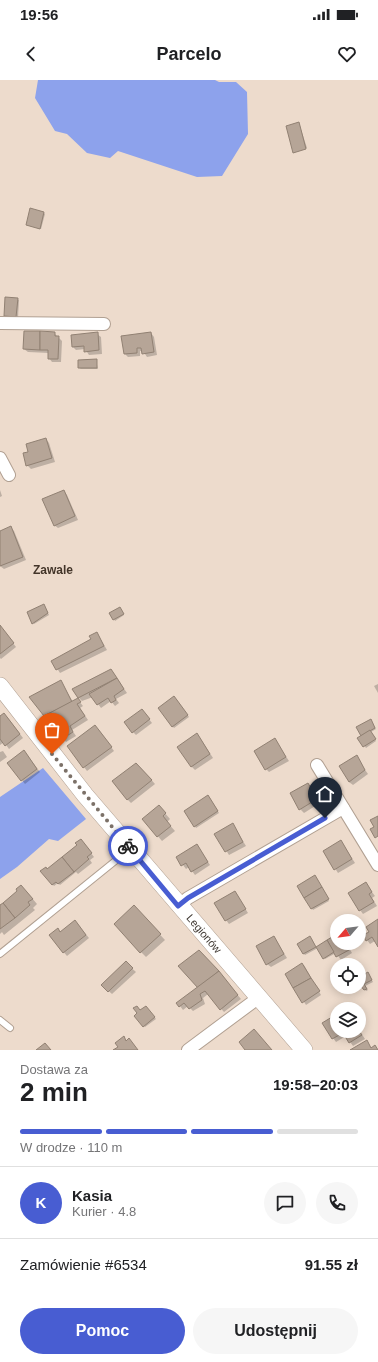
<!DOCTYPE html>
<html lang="pl">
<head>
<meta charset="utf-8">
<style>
	body { margin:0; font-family:Helvetica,sans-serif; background:#f6f6f6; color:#202124; height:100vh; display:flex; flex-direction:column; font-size:15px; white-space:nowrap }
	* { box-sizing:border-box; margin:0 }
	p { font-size:13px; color:#757577 }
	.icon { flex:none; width:22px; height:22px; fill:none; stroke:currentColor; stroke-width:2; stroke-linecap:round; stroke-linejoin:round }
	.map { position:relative; height:970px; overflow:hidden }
	.details { display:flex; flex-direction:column; background:#fff; flex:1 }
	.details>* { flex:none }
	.needle { width:26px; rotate:242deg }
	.fabs { position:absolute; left:330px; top:834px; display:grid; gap:8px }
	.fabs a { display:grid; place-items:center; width:36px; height:36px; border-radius:50%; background:#fff; box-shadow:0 2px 10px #0003; font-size:20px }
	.pin { position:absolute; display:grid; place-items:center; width:34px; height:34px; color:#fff; margin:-41px -17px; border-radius:50% 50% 50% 0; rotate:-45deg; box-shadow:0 0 4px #0007 }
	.pin .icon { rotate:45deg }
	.courier { position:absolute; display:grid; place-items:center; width:40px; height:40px; margin:-20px; border:3px solid #485dd2; border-radius:50%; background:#fff; color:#222; box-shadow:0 1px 5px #0007 }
	.summary em { font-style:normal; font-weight:700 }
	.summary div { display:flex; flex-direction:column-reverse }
	.summary { display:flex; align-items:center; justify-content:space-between; height:68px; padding:0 20px }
	h1 { font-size:26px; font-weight:700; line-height:30px }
	.bar { display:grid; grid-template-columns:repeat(4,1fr); gap:6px 4px; align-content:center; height:48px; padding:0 20px }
	.bar i { height:5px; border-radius:3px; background:#e0e0e0 }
	.bar .active { background:#485dd2 }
	.bar p { grid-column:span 4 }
	.line { display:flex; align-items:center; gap:10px; padding:0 20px; border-top:1px solid #e0e0e0 }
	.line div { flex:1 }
	.round { display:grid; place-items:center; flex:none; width:42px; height:42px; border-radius:21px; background:#f6f6f6 }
	.primary-button { display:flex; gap:8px; margin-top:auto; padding:8px 20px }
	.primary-button a { flex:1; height:46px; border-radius:24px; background:#485dd2; color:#fff; font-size:16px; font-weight:700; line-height:46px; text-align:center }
	.primary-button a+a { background:#f6f6f6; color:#202124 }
	.status { display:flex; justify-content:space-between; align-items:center; height:28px; padding:0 20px; background:#fff; direction:ltr }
	.status svg { height:11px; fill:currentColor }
	header { display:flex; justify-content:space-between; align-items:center; height:52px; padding:0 20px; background:#fff; font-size:18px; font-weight:700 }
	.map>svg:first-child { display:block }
</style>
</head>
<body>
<div class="status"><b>19:56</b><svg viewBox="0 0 49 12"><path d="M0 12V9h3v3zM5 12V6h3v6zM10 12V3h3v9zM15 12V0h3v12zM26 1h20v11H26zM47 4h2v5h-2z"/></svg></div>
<header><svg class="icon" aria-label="back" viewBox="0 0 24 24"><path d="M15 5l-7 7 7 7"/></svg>Parcelo<svg class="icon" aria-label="heart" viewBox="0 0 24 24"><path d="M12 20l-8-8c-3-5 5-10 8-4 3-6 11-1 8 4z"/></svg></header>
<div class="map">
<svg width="378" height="970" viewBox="0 0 378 970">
	<rect width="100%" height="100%" fill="#eddbcc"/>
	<g fill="#8da2ec">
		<polygon points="38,0 215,0 219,2 236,2 247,12 248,54 222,96 197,97 118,71 110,78 87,73 67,54 55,51 35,18"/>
		<polygon points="43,688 86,739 58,761 49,759 17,787 0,799 0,717"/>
	</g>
	<g fill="#0003">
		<polygon points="299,43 307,68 293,72"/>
		<polygon points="44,133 45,134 41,149 27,145"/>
		<polygon points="17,219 19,220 18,238 6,237 5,236"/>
		<polygon points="54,253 62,261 61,282 52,282 49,278 49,273 28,272 24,269"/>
		<polygon points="151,253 154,257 157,275 147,277 143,271 140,271 140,276 128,277 125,274 123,257"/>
		<polygon points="97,254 101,257 102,274 89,275 85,269 76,270 73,267"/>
		<polygon points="96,280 98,289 81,289 79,288"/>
		<polygon points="46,359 49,363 55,382 31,389 27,385 30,372"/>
		<polygon points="0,410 2,416 0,417"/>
		<polygon points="64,411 67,415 78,440 58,448 54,445"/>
		<polygon points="11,448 14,451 26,480 4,489 0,486 0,452"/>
		<polygon points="45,527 49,535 34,544 33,543"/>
		<polygon points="121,530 124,535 115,541 114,539"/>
		<polygon points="0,546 16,567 1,579 0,578"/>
		<polygon points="97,553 107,570 60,593 53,582 92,560"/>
		<polygon points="111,590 127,613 116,619 119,623 115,626 111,621 101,628 93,617 82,621 79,618 74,609"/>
		<polygon points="61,602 73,622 78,620 83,626 80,628 88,640 72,650 76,656 66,662 30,617"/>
		<polygon points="378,604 378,613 374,606"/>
		<polygon points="176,619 189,637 174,648 159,629"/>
		<polygon points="142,630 152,643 136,655 133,652"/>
		<polygon points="0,638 8,638 23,658 9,669 4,662 0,665"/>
		<polygon points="372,642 376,649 371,652 376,661 366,668 359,658"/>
		<polygon points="99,650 114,671 87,691 84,687"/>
		<polygon points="200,658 213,678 195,690 191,686"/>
		<polygon points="275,660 289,681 269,692 266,689"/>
		<polygon points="3,671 7,677 0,682 0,672"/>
		<polygon points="24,671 40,692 25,704 8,683"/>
		<polygon points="356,677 368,694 353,705 349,702"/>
		<polygon points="140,687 155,704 131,723 127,719"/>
		<polygon points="308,704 320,723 304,733 300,729"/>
		<polygon points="210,718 219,733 196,748 195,746"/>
		<polygon points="164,732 170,739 167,742 175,751 162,761 143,739"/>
		<polygon points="233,745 246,766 229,775 216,754"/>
		<polygon points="341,761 355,783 338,793 324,771"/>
		<polygon points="84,764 94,777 90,780 92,783 78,794 76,792 60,805 58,803 54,806 42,791 47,790 78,765"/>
		<polygon points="197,765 210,785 195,795 189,787 186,789 177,777"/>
		<polygon points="316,798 329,821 313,830 298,806"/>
		<polygon points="366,804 375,816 372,818 377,826 363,834 360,830"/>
		<polygon points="26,811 37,824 33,828 35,830 4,855 2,852 0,854 0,826"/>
		<polygon points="235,812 248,833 229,844 226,840"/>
		<polygon points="139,832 165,860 146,877 141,872"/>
		<polygon points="378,841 378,865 375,861 370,864 367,860"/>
		<polygon points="78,845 89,858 67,876 50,856"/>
		<polygon points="337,855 337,863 346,863 352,873 341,880 336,873 325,879 318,868 305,875 304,874 312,859 316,868"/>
		<polygon points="274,857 287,878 271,887 267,884"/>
		<polygon points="203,874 241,919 224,932 208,914 203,918 205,924 193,931 188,926 183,930 180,926 200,908"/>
		<polygon points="126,883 136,892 112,914 102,905"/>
		<polygon points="304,885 321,915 306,925 286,894"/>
		<polygon points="369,895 373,902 365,906 368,910 366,911 359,902 359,898"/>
		<polygon points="146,927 156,939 145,947 135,936"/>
		<polygon points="337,935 337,951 359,950 365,959 353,966 346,956 336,962 323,944"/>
	</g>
	<g fill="#b6a597" stroke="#918173">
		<polygon points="299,42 306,69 293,73 286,46"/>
		<polygon points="30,128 44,132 40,149 26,145"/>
		<polygon points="5,217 18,218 16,237 4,236"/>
		<polygon points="24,251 40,251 40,270 23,269"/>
		<polygon points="40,251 55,252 55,256 59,256 58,279 48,279 48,270 40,270"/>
		<polygon points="98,252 99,270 84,272 84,266 72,267 71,255"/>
		<polygon points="151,252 154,272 142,274 141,268 137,268 137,273 124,274 121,256"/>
		<polygon points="97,279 97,288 78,288 78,280"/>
		<polygon points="46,358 52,378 26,386 23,373 28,372 26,364"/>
		<polygon points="64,410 75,436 54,446 42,419"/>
		<polygon points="11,446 23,477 0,486 0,451"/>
		<polygon points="44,524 48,533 32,544 27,532"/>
		<polygon points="120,527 124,534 113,540 109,533"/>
		<polygon points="0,545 14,563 0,574"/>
		<polygon points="97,552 104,566 56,590 51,581 91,559 89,556"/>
		<polygon points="111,589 117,598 78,618 72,609"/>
		<polygon points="117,598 124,609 114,616 116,620 111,623 108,618 97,625 89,614"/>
		<polygon points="61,600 72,622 44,636 29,617"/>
		<polygon points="174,616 188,635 172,647 158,628"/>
		<polygon points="78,618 81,622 77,624 85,636 70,646 73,652 62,659 44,636"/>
		<polygon points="142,629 150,639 132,653 124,642"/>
		<polygon points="4,633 20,654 5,666 0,659 0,636"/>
		<polygon points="371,639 375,648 361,656 356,647"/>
		<polygon points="95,645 112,667 83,688 67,666"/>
		<polygon points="370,650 376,659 363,667 357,658"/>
		<polygon points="197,653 210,674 191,687 177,667"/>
		<polygon points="275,658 286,677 265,690 254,671"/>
		<polygon points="24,670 37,689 21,701 7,683"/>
		<polygon points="357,675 365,690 349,702 339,686"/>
		<polygon points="136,683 152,700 127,720 112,701"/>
		<polygon points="308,703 317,719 299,730 290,713"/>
		<polygon points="208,715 218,731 194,747 184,731"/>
		<polygon points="159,725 166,733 163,736 171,746 157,757 142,739"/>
		<polygon points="378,736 378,756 375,758 370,749 374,747 370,740"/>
		<polygon points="233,743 243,762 225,772 214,754"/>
		<polygon points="81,759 92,773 87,777 89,779 74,792 62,777 77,765 75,763"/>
		<polygon points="341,760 352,779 334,790 323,771"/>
		<polygon points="197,764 208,782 191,792 186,783 181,786 176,777"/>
		<polygon points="62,777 74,792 58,804 56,802 52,805 40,791 46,787 47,789"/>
		<polygon points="315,795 322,807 304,818 297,806"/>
		<polygon points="366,802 372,812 369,814 374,822 359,831 348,813"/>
		<polygon points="21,805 33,819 28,822 30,825 15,838 3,823 17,811 16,809"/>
		<polygon points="322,807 329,819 311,829 304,818"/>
		<polygon points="235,811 246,829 225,841 214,823"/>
		<polygon points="3,823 15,838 0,849 0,825"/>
		<polygon points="134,825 161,854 140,873 114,844"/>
		<polygon points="378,839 378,867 372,857 366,861 363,855 369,852 366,847"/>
		<polygon points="75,840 86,855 63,873 49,855 58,848 60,852"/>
		<polygon points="337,854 337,863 345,863 349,870 336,877 327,860"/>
		<polygon points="274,856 284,874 266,885 256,866"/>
		<polygon points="310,856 316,867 303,874 297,864"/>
		<polygon points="327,860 334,872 323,879 316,867"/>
		<polygon points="199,870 219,891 198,908 178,886"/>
		<polygon points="126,881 133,888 108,912 101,905"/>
		<polygon points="302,883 311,898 293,908 285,894"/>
		<polygon points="219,891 238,915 220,930 205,911 200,914 202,920 189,929 184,923 179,927 176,923"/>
		<polygon points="368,892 372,900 364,904 367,909 364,910 359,904 359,897"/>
		<polygon points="311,898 320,911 302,923 293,908"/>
		<polygon points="137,926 140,930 146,926 155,937 143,947 134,936 137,933 133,928"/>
		<polygon points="337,934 337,951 359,951 362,955 349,963 343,953 332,959 322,943"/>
		<polygon points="254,949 272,970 245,970 239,962"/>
		<polygon points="124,956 126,961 129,958 138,970 113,970 118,967 115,963"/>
		<polygon points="367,960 371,968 375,965 378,970 350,970"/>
		<polygon points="45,963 51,970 36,970"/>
	</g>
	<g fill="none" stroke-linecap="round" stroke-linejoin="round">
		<g stroke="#b1a092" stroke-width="8">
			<g id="lane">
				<polyline points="0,874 130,769"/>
				<polyline points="0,940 10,948"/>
			</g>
		</g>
		<g stroke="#b1a092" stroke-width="14">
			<g id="street">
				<polyline points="0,243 104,244"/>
				<polyline points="0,378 9,395"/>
				<polyline points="317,685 378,785"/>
				<polyline points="178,826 188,818 343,728"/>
				<polyline points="188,970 258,918"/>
			</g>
		</g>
		<g stroke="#b1a092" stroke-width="18">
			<g id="secondary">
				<path id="s1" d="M0 606 85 715 304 970"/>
			</g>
		</g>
		<use href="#lane" stroke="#fff" stroke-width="6"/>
		<use href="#street" stroke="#fff" stroke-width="12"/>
		<use href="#secondary" stroke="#fff" stroke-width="17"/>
	</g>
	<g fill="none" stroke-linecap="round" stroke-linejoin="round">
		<polyline stroke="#7c7168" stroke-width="4" stroke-dasharray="0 7.2" points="52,674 128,766"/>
		<polyline stroke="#485dd2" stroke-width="5" points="128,766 178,826 188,818 325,738"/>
	</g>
	<g text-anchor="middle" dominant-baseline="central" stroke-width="3" stroke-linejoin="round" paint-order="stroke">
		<g font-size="11" fill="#3f3832" stroke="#eddbcc">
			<text stroke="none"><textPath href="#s1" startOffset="321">Legionów</textPath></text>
		</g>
		<g font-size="12" font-weight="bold" fill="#433529" stroke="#eddbcc">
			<text x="53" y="490">Zawale</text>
		</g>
	</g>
</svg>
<div class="fabs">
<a><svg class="needle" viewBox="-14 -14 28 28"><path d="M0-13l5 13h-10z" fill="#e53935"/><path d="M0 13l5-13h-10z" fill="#757577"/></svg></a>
<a><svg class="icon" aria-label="locate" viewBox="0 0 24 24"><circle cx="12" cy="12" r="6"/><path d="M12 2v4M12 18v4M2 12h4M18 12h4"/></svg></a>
<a><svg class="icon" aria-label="layers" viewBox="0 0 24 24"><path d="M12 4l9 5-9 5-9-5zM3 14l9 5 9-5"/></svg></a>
</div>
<div class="pin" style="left:52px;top:674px;background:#ea580c"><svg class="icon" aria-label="bag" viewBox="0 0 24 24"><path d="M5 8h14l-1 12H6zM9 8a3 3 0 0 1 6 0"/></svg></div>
<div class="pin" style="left:325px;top:738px;background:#1f2937"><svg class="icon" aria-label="home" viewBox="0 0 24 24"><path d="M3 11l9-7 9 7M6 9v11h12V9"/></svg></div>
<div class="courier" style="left:128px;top:766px"><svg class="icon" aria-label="bike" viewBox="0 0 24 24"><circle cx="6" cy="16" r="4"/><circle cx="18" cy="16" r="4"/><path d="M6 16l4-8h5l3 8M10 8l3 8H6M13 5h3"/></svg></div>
</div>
<section class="details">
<div class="summary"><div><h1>2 min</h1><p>Dostawa za</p></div><em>19:58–20:03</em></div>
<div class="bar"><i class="active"></i><i class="active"></i><i class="active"></i><i></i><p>W drodze · 110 m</p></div>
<div class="line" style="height:72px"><b class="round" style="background:#485dd2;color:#fff">K</b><div><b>Kasia</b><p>Kurier · 4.8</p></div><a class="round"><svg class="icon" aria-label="chat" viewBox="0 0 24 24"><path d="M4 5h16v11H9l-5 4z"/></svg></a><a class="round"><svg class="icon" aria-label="phone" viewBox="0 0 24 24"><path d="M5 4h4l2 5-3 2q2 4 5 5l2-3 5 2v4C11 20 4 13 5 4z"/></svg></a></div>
<div class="line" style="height:52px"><div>Zamówienie #6534</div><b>91.55 zł</b></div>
<div class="primary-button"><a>Pomoc</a><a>Udostępnij</a></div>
</section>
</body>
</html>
